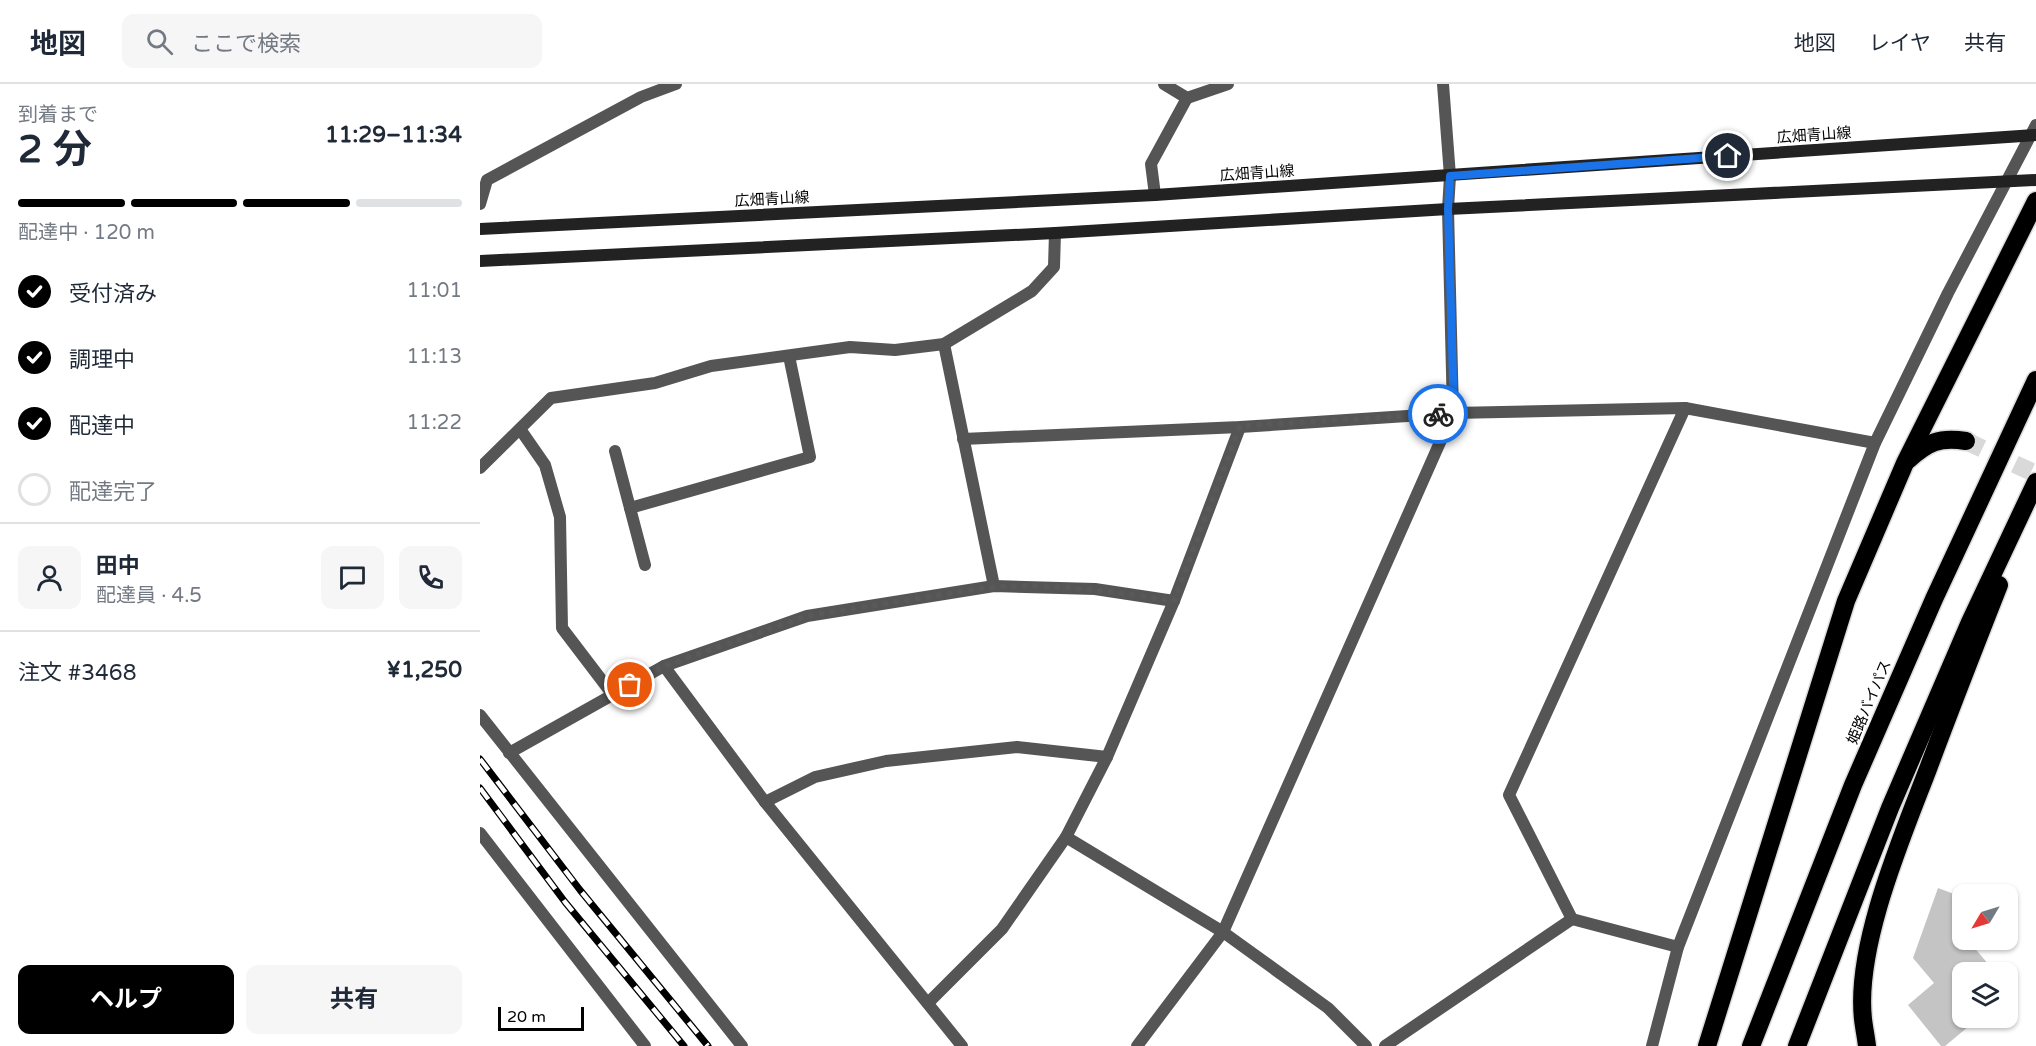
<!DOCTYPE html>
<html lang="ja">
<head>
<meta charset="utf-8">
<style>
	body { margin:0; font-family:"Varela Round","Noto Sans JP",sans-serif; background:#f6f6f7; color:#1f2937; height:100vh; display:flex; flex-direction:column; font-size:22px; white-space:nowrap }
	* { box-sizing:border-box; margin:0 }
	p { font-size:20px; color:#747a83 }
	.icon { flex:none; width:33px; height:33px; fill:none; stroke:currentColor; stroke-width:2; stroke-linecap:round; stroke-linejoin:round }
	.map { position:relative; flex:1; overflow:hidden }
	.details { display:flex; flex-direction:column; background:#fff; width:480px }
	.details>* { flex:none }
	.needle { width:39px; rotate:232deg }
	.tools { position:absolute; left:1472px; top:800px; display:grid; gap:12px }
	.tools a { display:grid; place-items:center; width:66px; height:66px; border-radius:12px; background:#fff; box-shadow:0 2px 4px #0004; font-size:30px }
	.scale { position:absolute; left:18px; bottom:15px; width:86px; box-sizing:border-box; padding-left:6px; border:3px solid #000; border-top:0; font-size:16px; line-height:21px; white-space:nowrap; color:#000; -webkit-text-stroke:4px #fff; paint-order:stroke }
	.pin { position:absolute; display:grid; place-items:center; width:51px; height:51px; color:#fff; margin:-26px; border:3px solid #fff; border-radius:50%; box-shadow:0 2px 6px #0007 }
	.courier { position:absolute; display:grid; place-items:center; width:60px; height:60px; margin:-30px; border:4px solid #1a73e8; border-radius:50%; background:#fff; color:#222; box-shadow:0 2px 8px #0007 }
	.summary em { font-style:normal; font-weight:700 }
	.summary div { display:flex; flex-direction:column-reverse }
	.summary { display:flex; align-items:center; justify-content:space-between; height:102px; padding:0 18px }
	h1 { font-size:39px; font-weight:700; line-height:45px }
	.bar { display:grid; grid-template-columns:repeat(4,1fr); gap:9px 6px; align-content:center; height:72px; padding:0 18px }
	.bar i { height:8px; border-radius:4px; background:#e0e1e3 }
	.bar .current { background:#000 }
	.bar p { grid-column:span 4 }
	.line { display:flex; align-items:center; gap:15px; padding:0 18px; border-top:2px solid #e0e1e3 }
	.line div { flex:1 }
	.round { display:grid; place-items:center; flex:none; width:63px; height:63px; border-radius:12px; background:#f6f6f7 }
	ol { padding:0 18px; list-style:none }
	li { display:flex; align-items:center; gap:18px; height:66px }
	li p { margin-inline-start:auto }
	li .icon { padding:6px; border-radius:50%; background:#000; color:#fff; stroke-width:4 }
	li:last-child { color:#747a83 }
	li i { width:33px; height:33px; border:3px solid #e0e1e3; border-radius:50% }
	.button { display:flex; gap:12px; margin-top:auto; padding:12px 18px }
	.button a { flex:1; height:69px; border-radius:12px; background:#000; color:#fff; font-size:24px; font-weight:700; line-height:69px; text-align:center }
	.button a+a { background:#f6f6f7; color:#1f2937 }
	header { display:flex; align-items:center; gap:36px; box-sizing:border-box; height:84px; padding:0 30px; background:#fff; border-bottom:2px solid #e0e1e3 }
	header strong { font-size:28px }
	nav { display:flex; gap:33px; margin-inline-start:auto; font-size:21px }
	.search { width:420px; height:54px; background:#f6f6f7; display:flex; align-items:center; gap:15px; box-sizing:border-box; padding:0 21px; border-radius:12px; color:#747a83; font-size:22px }
	main { display:flex; flex:1; min-height:0 }
	.map>svg:first-child { display:block }
</style>
</head>
<body>
<header>
<strong>地図</strong>
<div class="search"><svg class="icon" aria-label="search" viewBox="0 0 24 24"><circle cx="10" cy="10" r="6"/><path d="M15 15l6 6"/></svg>ここで検索</div>
<nav><a>地図</a><a>レイヤ</a><a>共有</a></nav>
</header>
<main>
<section class="details">
<div class="summary"><div><h1>2 分</h1><p>到着まで</p></div><em>11:29–11:34</em></div>
<div class="bar"><i class="current"></i><i class="current"></i><i class="current"></i><i></i><p>配達中 · 120 m</p></div>
<ol>
<li><svg class="icon" aria-label="check" viewBox="0 0 24 24"><path d="M5 12l5 5 9-10"/></svg>受付済み<p>11:01</p></li>
<li><svg class="icon" aria-label="check" viewBox="0 0 24 24"><path d="M5 12l5 5 9-10"/></svg>調理中<p>11:13</p></li>
<li><svg class="icon" aria-label="check" viewBox="0 0 24 24"><path d="M5 12l5 5 9-10"/></svg>配達中<p>11:22</p></li>
<li><i></i>配達完了</li>
</ol>
<div class="line" style="height:108px"><a class="round"><svg class="icon" aria-label="person" viewBox="0 0 24 24"><circle cx="12" cy="8" r="4"/><path d="M4 21q1-7 8-7t8 7"/></svg></a><div><b>田中</b><p>配達員 · 4.5</p></div><a class="round"><svg class="icon" aria-label="chat" viewBox="0 0 24 24"><path d="M4 5h16v11H9l-5 4z"/></svg></a><a class="round"><svg class="icon" aria-label="phone" viewBox="0 0 24 24"><path d="M5 4h4l2 5-3 2q2 4 5 5l2-3 5 2v4C11 20 4 13 5 4z"/></svg></a></div>
<div class="line" style="height:78px"><div>注文 #3468</div><b>¥1,250</b></div>
<div class="button"><a>ヘルプ</a><a>共有</a></div>
</section>
<div class="map">
<svg width="1556" height="962" viewBox="0 0 1556 962">
	<rect width="100%" height="100%" fill="#fff"/>
	<polygon fill="#c4c4c4" points="1458,804 1482,813 1482,840 1480,846 1482,855 1487,855 1515,888 1482,888 1482,933 1500,933 1465,962 1461,962 1428,921 1454,899 1433,874"/>
	<g fill="none" stroke-linecap="round" stroke-linejoin="round">
		<polyline stroke="#d9d9d9" stroke-width="18" stroke-dasharray="18 9" stroke-linecap="butt" points="1486,357 1556,390"/>
		<g stroke="#dbdbdb" stroke-width="21">
			<g id="motorway">
				<path d="M1428 376C1448 358 1459 353 1486 357"/>
				<polyline points="1227,962 1366,517 1425,379 1556,117"/>
				<polyline points="1271,962 1373,701 1454,515 1556,296"/>
				<polyline points="1317,962 1410,724 1490,538 1556,398"/>
				<path d="M1387 962C1386 953 1384 944 1383 935 1375 862 1422 753 1448 685 1471 623 1495 562 1519 501"/>
			</g>
		</g>
		<g stroke="#555" stroke-width="12">
			<polyline points="684,0 707,14 748,0"/>
			<polyline points="675,111 671,80 707,14"/>
			<polyline points="0,120 7,96 161,13 196,0"/>
			<polyline points="464,260 514,502"/>
			<polyline points="40,345 65,381 80,433 82,544 133,611"/>
			<polyline points="483,355 760,343 973,329 1205,324 1395,359"/>
			<polyline points="135,367 165,481"/>
			<polyline points="0,384 71,314 175,299 231,282 370,263 415,266 464,260 552,207 574,183 575,149"/>
			<polyline points="150,424 330,373 309,272"/>
			<polyline points="184,582 285,718 482,962"/>
			<polyline points="0,631 262,962"/>
			<polyline points="29,669 184,582 327,532 514,502 615,505 694,517"/>
			<polyline points="285,718 335,693 406,677 537,663 627,673"/>
			<polyline points="0,749 165,962"/>
			<polyline points="586,753 743,848 848,924 886,962"/>
			<polyline points="1198,863 1092,835 1029,711 1205,324"/>
			<polyline points="448,919 522,845 586,753 627,673 694,517 760,343"/>
			<polyline points="657,962 743,848 973,329 968,125 970,92 963,0"/>
			<polyline points="905,962 1092,835"/>
			<polyline points="1172,962 1198,863 1395,359 1468,209 1556,41"/>
		</g>
		<g stroke="#222" stroke-width="12">
			<polyline points="0,145 675,111 1556,51"/>
			<polyline points="0,177 575,149 968,125 1556,96"/>
		</g>
		<use href="#motorway" stroke="#000" stroke-width="18"/>
		<g stroke="#000" stroke-width="7">
			<g id="rail">
				<polyline points="0,675 100,806 228,962"/>
				<polyline points="0,704 85,818 204,962"/>
			</g>
		</g>
		<use href="#rail" stroke="#fff" stroke-width="4.5" stroke-dasharray="14" stroke-linecap="butt"/>
	</g>
	<g fill="none" stroke-linecap="round" stroke-linejoin="round">
		<path stroke="#595959" stroke-width="6" stroke-dasharray="0 10.8" d="M150 601 184 582 327 532 491 506C558 496 628 507 694 517L760 342 958 330"/>
		<polyline stroke="#1a73e8" stroke-width="8" points="958,330 974,329 968,125 970,92 1248,72"/>
	</g>
	<g text-anchor="middle" dominant-baseline="central" stroke-width="5" stroke-linejoin="round" paint-order="stroke">
		<g font-size="15" fill="#000" stroke="#fff">
			<text transform="translate(1334 51) rotate(-4)">広畑青山線</text>
			<text transform="translate(777 89) rotate(-4)">広畑青山線</text>
			<text transform="translate(292 115) rotate(-3)">広畑青山線</text>
			<text transform="translate(1389 618) rotate(-67)">姫路バイパス</text>
		</g>
	</g>
</svg>
<div class="tools">
<a><svg class="needle" viewBox="-14 -14 28 28"><path d="M0-13l5 13h-10z" fill="#e53935"/><path d="M0 13l5-13h-10z" fill="#747a83"/></svg></a>
<a><svg class="icon" aria-label="layers" viewBox="0 0 24 24"><path d="M12 4l9 5-9 5-9-5zM3 14l9 5 9-5"/></svg></a>
</div>
<div class="scale">20 m</div>
<div class="pin" style="left:150px;top:601px;background:#ea580c"><svg class="icon" aria-label="bag" viewBox="0 0 24 24"><path d="M5 8h14l-1 12H6zM9 8a3 3 0 0 1 6 0"/></svg></div>
<div class="pin" style="left:1248px;top:72px;background:#1f2937"><svg class="icon" aria-label="home" viewBox="0 0 24 24"><path d="M3 11l9-7 9 7M6 9v11h12V9"/></svg></div>
<div class="courier" style="left:958px;top:330px"><svg class="icon" aria-label="bike" viewBox="0 0 24 24"><circle cx="6" cy="16" r="4"/><circle cx="18" cy="16" r="4"/><path d="M6 16l4-8h5l3 8M10 8l3 8H6M13 5h3"/></svg></div>
</div>
</main>
</body>
</html>
